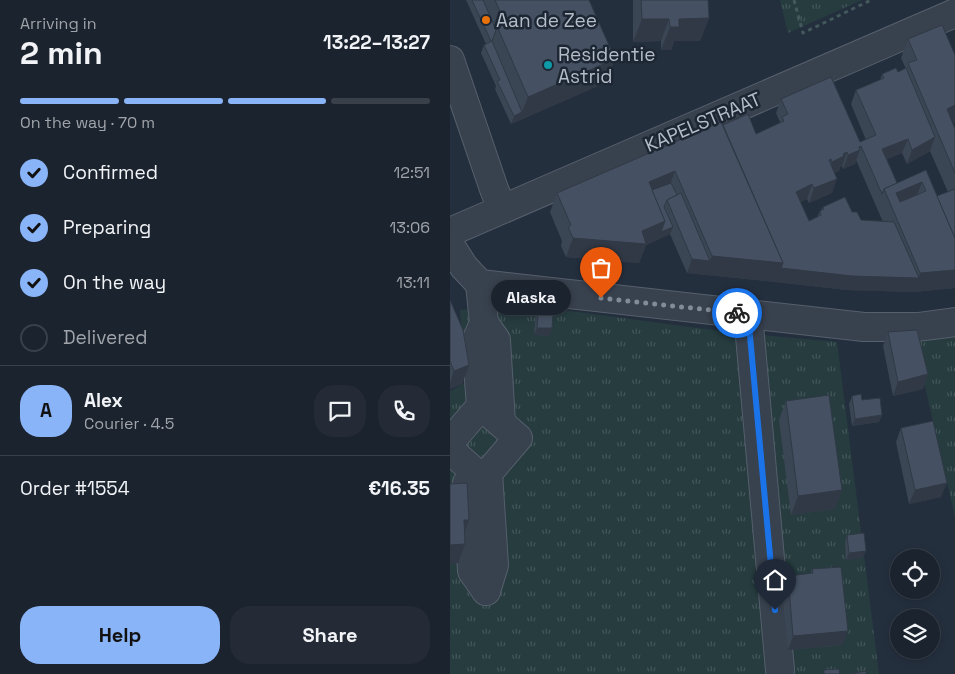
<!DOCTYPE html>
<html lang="en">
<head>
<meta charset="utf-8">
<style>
	body { margin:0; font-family:"Space Grotesk",sans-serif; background:#242b36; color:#f1f3f6; height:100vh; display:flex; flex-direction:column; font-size:19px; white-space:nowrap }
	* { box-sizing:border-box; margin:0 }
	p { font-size:16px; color:#a0a4aa }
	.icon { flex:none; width:28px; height:28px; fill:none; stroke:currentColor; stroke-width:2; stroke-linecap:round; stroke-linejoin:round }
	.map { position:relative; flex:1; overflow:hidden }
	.details { display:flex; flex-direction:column; background:#1b232e; width:450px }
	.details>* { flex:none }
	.buttons { position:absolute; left:440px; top:549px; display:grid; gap:10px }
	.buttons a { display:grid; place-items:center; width:50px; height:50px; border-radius:50%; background:#1b232e; box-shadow:0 2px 8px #0003,0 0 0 1px #39404a; font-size:25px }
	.pin { position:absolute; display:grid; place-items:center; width:42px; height:42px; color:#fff; margin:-51px -21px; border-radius:50% 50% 50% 0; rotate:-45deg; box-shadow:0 0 5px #0007 }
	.pin .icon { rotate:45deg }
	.courier { position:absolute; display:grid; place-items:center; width:50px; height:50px; margin:-25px; border:4px solid #1a73e8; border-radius:50%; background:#fff; color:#222; box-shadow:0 1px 6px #0007 }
	.bubble { position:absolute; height:35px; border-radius:18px; background:#1b232e; box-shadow:0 2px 8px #0003,0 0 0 1px #39404a; font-size:16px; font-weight:700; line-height:35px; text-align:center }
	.headline em { font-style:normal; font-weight:700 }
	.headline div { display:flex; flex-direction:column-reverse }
	.headline { display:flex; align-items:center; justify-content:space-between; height:85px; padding:0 20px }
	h1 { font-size:32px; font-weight:700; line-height:38px }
	.bar { display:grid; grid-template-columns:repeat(4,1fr); gap:8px 5px; align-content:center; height:60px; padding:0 20px }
	.bar i { height:6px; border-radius:4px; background:#39404a }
	.bar .selected { background:#8ab4f8 }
	.bar p { grid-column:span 4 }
	.line { display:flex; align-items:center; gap:12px; padding:0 20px; border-top:1px solid #39404a }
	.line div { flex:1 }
	.round { display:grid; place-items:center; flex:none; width:52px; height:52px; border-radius:20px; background:#242b36 }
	ol { padding:0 20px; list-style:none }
	li { display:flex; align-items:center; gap:15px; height:55px }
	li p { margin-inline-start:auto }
	li .icon { padding:5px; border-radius:50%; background:#8ab4f8; color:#111; stroke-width:4 }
	li:last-child { color:#a0a4aa }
	li i { width:28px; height:28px; border:2px solid #39404a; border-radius:50% }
	.action { display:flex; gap:10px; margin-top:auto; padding:10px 20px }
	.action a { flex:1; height:58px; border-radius:20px; background:#8ab4f8; color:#111; font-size:20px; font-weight:700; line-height:58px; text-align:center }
	.action a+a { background:#242b36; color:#f1f3f6 }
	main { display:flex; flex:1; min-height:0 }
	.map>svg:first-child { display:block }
</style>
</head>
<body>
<main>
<section class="details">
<div class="headline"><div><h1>2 min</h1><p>Arriving in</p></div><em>13:22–13:27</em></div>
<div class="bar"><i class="selected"></i><i class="selected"></i><i class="selected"></i><i></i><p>On the way · 70 m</p></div>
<ol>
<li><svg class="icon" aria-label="check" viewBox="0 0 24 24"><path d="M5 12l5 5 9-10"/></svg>Confirmed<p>12:51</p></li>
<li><svg class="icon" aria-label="check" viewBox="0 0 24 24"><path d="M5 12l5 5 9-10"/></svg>Preparing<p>13:06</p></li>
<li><svg class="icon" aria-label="check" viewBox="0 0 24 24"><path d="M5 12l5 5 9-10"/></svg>On the way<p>13:11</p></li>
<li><i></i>Delivered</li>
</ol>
<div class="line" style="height:90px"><b class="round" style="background:#8ab4f8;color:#111">A</b><div><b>Alex</b><p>Courier · 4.5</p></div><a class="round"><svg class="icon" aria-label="chat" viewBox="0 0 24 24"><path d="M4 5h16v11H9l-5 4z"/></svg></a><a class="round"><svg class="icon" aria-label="phone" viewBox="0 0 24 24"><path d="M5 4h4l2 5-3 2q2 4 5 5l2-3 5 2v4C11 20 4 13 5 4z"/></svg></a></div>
<div class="line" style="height:65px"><div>Order #1554</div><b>€16.35</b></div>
<div class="action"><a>Help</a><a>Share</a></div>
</section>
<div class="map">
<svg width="505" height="674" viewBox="0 0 505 674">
	<defs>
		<pattern id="grass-tufts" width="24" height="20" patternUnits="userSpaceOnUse" patternTransform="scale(1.25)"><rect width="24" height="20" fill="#263c3f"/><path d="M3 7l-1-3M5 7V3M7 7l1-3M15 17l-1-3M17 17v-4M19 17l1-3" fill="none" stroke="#435659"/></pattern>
	</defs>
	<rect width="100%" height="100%" fill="#242f3e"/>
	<g fill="url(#grass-tufts)">
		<polygon points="330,0 412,0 338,33"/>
		<polygon points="74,305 278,332 387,342 429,674 0,674 0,391 15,383 10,310"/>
		<polygon points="505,335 505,517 465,343"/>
	</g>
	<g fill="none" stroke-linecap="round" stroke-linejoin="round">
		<g stroke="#565f6c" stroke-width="30">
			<g id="minor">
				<polyline points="0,60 44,189 52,209"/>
				<polyline points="0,232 505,13"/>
				<polyline points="0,245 14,267 30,284 414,327 468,327 505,322"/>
				<polyline points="30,284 34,323 26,341 31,406"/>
				<polyline points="298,314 330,670"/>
				<polyline points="34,323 46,340 51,423"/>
				<polyline points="0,442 31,406 68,438 33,479 0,450"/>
				<polyline points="17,483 22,571 36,591"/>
				<polyline points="36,591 44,565 38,473"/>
			</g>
		</g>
		<polyline stroke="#44595c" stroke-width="3" stroke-dasharray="4 4" stroke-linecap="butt" points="344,0 353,33 421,0"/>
		<use href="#minor" stroke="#38414e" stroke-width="28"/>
	</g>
	<g fill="#3b4654" fill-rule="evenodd">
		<polygon points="16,0 139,0 157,82 61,124 45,89 46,86 31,53 34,45 36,44"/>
		<polygon points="183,0 258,0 259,18 250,41 224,41 221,50 211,50 211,41 183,42"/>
		<path d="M458 39 505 55V122L503 123 505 129V288L463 292 397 290 326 282 237 273 220 234 196 245 189 263 116 257 111 246 112 241 100 212 107 193 273 125 306 134 329 123 330 122 326 113 331 99 410 142 416 140 401 104 406 90 430 80 432 74 448 72 456 69 451 58ZM480 151 498 192 487 196 476 170 447 183 437 159 452 153 457 164ZM406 160 433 222 411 220 402 212 373 207 371 210 370 211 367 217 359 221 350 202 357 199 359 203 382 193 385 172 389 171 390 167 392 166 393 169 405 164Z"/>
		<polygon points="0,300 19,365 12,384 0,389"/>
		<polygon points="89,301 100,336 84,335 86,308"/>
		<polygon points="438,332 478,374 473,389 443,396 433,346"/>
		<polygon points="402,396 432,415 429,422 402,426 399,404"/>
		<polygon points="336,401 392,490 385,509 341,515 329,420"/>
		<polygon points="451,428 491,497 459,504 446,442"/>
		<polygon points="397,535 413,558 396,560 395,543"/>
		<polygon points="362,569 393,645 338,650 332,590 338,576 360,574"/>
	</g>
	<g fill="#303945">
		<polygon points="259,18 250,41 224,41 221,50 211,50 220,27 229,19"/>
		<polygon points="192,19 219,19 211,41 183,42"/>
		<polygon points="165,59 157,82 61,124 64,116 72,112 78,97"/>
		<polygon points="505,105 505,122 490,128 497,109"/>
		<polygon points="485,137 480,151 457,164 462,150"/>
		<polygon points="458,139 452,153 427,163 432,149"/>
		<polygon points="411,146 405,164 393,169 398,155"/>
		<polygon points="397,152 392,166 390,167 389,171 377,176 382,162"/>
		<polygon points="225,171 218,190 197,199 199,182"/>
		<polygon points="387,179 382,193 359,203 364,188"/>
		<polygon points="472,182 465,201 443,210 435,192"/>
		<polygon points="362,184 357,199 341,206 346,192"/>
		<polygon points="215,221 223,227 220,234 196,245 189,263 116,257 123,238 192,231"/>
		<polygon points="262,256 333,263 469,278 470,273 505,270 505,288 463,292 397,290 326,282 237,273 242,259 260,261"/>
		<polygon points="87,328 102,328 100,336 84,335"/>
		<polygon points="19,365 12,384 0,389 0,383 4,371"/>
		<polygon points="478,374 473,389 443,396 448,382"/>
		<polygon points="432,415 429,422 402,426 405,419"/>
		<polygon points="497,483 491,497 459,504 465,490"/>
		<polygon points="392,490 385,509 341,515 348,496"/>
		<polygon points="14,520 19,520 12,539"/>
		<polygon points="15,544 8,563 0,564 0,545"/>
		<polygon points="416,551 413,558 396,560 399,553"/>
		<polygon points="398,631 393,645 338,650 343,636"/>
	</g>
	<g fill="#455162" stroke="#303945" fill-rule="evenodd">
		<polygon points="22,0 33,0 46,30 42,41 41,41"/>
		<polygon points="45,0 139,0 165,59 78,97 47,26 55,23"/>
		<polygon points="191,0 258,0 259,18 229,19 229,27 220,27 219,19 192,19"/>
		<polygon points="492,25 505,55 505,105 497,109 505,129 505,173 458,63 467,60 458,39"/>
		<polygon points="42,41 72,112 64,116 47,81 50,80 34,45"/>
		<polygon points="446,68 448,72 456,68 485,137 462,150 458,139 432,149 447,183 434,189 432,194 411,146 409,147 410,150 398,155 397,152 393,154 394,156 382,162 381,159 379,160 387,179 364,188 362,184 346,192 359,221 371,215 370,211 374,209 373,207 395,197 402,212 407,212 411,220 444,222 469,278 402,276 331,268 333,263 273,125 298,114 306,134 334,121 332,117 338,114 331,99 381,77 410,142 426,135 406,90 434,78 432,74"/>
		<polygon points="271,122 333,263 262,256 225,171 199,182 215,221 192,231 196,244 123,238 118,227 121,225 107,193"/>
		<path d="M476 170 505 238V270L470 273 434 189ZM472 182 476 191 450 202 446 193Z"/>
		<polygon points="221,183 227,195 217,200 214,207 223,227 211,232 215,221 202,190"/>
		<polygon points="505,189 505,238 487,196"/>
		<polygon points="231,193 260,261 242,259 217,200"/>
		<polygon points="0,300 13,330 19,365 4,371 0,361"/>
		<polygon points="89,301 104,302 102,328 87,328"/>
		<polygon points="467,330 478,374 448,382 438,332"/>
		<polygon points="411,394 412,400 430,398 432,415 405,419 402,396"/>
		<polygon points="379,395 392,490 348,496 336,401"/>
		<polygon points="483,421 497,483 465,490 451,428"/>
		<polygon points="17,483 19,520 14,520 15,544 0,545 0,484"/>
		<polygon points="414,533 416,551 399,553 397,535"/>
		<polygon points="391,567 398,631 343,636 338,576 363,573 362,569"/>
		<polygon points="389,669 390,674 374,674 374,670"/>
		<polygon points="416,671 416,674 400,674"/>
	</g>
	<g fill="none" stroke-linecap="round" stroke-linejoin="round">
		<polyline stroke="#828b98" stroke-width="5" stroke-dasharray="0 9" points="151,298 287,313"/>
		<polyline stroke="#1a73e8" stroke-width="6" points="287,313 298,314 325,610"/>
	</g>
	<circle fill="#e8710a" stroke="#1d2633" stroke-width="2" cx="36" cy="20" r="5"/>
	<circle fill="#0f9aa8" stroke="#1d2633" stroke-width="2" cx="98" cy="65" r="5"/>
	<g text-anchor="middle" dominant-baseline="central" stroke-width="5" stroke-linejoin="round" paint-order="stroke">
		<g font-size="19" fill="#b4bcc9" stroke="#1d2633" text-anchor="start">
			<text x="46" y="20">Aan de Zee</text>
			<text x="108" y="54">Residentie<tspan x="108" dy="22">Astrid</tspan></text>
		</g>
		<g font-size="19" fill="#b4bcc9" stroke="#1d2633">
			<text transform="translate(253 122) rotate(-23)">KAPELSTRAAT</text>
		</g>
	</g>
</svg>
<div class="buttons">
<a><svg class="icon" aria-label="locate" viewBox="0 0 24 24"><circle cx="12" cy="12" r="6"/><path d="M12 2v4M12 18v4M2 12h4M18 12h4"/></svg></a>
<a><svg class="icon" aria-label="layers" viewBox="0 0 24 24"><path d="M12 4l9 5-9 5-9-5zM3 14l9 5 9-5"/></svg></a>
</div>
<div class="pin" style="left:151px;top:298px;background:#ea580c"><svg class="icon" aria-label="bag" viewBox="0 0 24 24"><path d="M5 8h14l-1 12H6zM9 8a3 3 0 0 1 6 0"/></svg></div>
<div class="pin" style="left:325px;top:610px;background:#1f2937"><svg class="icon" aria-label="home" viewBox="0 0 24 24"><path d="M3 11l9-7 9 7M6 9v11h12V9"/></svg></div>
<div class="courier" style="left:287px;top:313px"><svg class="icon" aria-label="bike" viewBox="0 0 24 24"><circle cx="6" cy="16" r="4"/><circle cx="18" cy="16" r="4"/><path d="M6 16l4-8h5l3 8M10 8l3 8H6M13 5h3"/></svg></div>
<div class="bubble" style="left:41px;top:280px;width:80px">Alaska</div>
</div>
</main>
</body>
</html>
